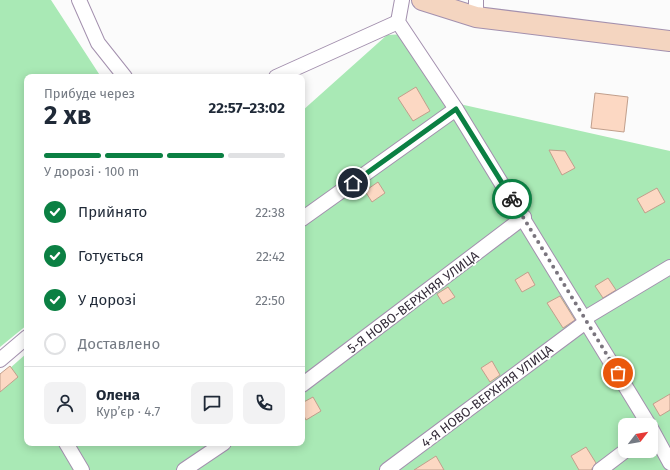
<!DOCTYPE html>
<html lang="uk">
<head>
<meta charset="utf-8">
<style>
	body { margin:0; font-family:"Fira Sans",sans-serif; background:#f2f2f3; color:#1f2937; height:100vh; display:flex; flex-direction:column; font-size:15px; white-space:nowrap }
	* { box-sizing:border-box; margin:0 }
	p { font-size:13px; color:#747a83 }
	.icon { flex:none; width:22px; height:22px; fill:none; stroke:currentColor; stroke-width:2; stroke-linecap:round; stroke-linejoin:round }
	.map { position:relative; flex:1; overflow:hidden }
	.drawer { position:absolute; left:24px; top:74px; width:281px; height:372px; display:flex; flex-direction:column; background:#fff; border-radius:8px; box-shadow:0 2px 10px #0003 }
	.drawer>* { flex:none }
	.needle { width:26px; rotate:59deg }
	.controls { position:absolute; left:618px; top:418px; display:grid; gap:8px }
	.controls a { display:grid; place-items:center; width:40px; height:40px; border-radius:8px; background:#fff; box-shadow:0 2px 10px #0003; font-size:20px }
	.pin { position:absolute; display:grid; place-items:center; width:34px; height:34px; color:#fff; margin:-17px; border:2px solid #fff; border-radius:50%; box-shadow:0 1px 4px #0007 }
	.courier { position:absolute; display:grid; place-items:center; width:40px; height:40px; margin:-20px; border:3px solid #0b8043; border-radius:50%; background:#fff; color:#222; box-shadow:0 1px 5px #0007 }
	.head em { font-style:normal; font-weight:700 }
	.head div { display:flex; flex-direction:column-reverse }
	.head { display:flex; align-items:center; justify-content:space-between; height:68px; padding:0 20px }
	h1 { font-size:26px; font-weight:700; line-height:30px }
	.bar { display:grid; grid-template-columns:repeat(4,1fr); gap:6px 4px; align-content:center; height:48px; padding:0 20px }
	.bar i { height:5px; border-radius:3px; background:#e0e1e3 }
	.bar .current { background:#0b8043 }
	.bar p { grid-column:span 4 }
	.line { display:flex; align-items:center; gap:10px; padding:0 20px; border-top:1px solid #e0e1e3 }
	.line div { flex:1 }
	.round { display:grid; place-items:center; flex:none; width:42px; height:42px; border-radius:8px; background:#f2f2f3 }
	ol { padding:0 20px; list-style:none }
	li { display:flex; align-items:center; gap:12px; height:44px }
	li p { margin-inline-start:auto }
	li .icon { padding:4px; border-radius:50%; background:#0b8043; color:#fff; stroke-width:4 }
	li:last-child { color:#747a83 }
	li i { width:22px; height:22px; border:2px solid #e0e1e3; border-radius:50% }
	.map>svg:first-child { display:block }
</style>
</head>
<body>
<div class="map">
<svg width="670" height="470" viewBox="0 0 670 470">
	<rect width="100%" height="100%" fill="#fbfbfb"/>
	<g fill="#a9e9b5" fill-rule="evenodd">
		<polygon points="0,0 51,0 101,77 27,77 27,325 0,347"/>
		<path d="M407 34 455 103 670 151V470H0V377L27 353V443H302V111L387 35ZM625 425H651V451H625Z"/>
	</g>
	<g fill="#fcd8c3" stroke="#c19f8c">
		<polygon points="416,87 430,111 413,121 398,98"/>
		<polygon points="595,93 628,97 624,132 591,128"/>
		<polygon points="549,150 565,151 575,168 562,175"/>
		<polygon points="378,182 385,193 372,202 365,191"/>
		<polygon points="657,188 665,202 645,213 637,199"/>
		<polygon points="528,272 535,285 522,292 515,280"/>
		<polygon points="608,278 616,290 603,298 595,286"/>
		<polygon points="448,287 455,297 443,304 437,294"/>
		<polygon points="560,296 575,320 563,328 547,303"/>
		<polygon points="492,361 500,375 490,382 481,368"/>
		<polygon points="10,366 18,377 0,392 0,374"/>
		<polygon points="670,394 670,410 660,416 653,404"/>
		<polygon points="313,397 321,411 306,420 302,412 302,403"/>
		<polygon points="586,447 596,463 591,470 579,470 571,456"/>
		<polygon points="436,456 444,470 414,470"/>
	</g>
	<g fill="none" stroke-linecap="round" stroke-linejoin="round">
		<g stroke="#a390ae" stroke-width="16">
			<g id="street">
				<polyline points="79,0 98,43 125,77"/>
				<polyline points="402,0 398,22 456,109 649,425"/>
				<polyline points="476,17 476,0"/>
				<polyline points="276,77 398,22"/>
				<polyline points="302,219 456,109"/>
				<polyline points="585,318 670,267"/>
				<polyline points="0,360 27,337"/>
				<polyline points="302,385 524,217"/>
				<polyline points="651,428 670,463"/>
				<polyline points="66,443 82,470"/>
				<polyline points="184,470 224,443"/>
				<polyline points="387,470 587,321"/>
				<polyline points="600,470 625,451"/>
			</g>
		</g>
		<g stroke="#a390ae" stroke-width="22">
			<polyline id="secondary" points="422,0 476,17 670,41"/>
		</g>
		<use href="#street" stroke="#fff" stroke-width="14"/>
		<use href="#secondary" stroke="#f4d5c0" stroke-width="20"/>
	</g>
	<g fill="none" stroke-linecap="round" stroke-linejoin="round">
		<polyline stroke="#7a757e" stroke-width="4" stroke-dasharray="0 7.2" points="512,199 618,373"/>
		<polyline stroke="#0b8043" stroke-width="5" points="353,183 456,109 512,199"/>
	</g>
	<g text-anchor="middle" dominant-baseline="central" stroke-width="3.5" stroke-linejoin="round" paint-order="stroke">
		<g font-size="13" fill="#352d3a" stroke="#fff">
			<text transform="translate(413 302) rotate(-37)">5-Я НОВО-ВЕРХНЯЯ УЛИЦА</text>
			<text transform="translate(487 396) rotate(-37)">4-Я НОВО-ВЕРХНЯЯ УЛИЦА</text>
		</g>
	</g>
</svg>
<div class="controls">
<a><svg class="needle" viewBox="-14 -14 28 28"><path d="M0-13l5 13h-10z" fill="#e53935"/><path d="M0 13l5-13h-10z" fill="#747a83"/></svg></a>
</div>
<div class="pin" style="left:618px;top:373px;background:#ea580c"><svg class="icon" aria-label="bag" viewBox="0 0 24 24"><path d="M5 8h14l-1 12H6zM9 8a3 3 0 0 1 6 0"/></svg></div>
<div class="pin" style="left:353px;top:183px;background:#1f2937"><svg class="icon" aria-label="home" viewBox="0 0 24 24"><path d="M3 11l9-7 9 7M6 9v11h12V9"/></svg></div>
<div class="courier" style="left:512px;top:199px"><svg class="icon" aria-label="bike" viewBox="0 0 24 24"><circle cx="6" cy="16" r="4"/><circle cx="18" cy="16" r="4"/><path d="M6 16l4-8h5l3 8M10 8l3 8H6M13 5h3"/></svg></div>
<section class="drawer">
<div class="head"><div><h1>2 хв</h1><p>Прибуде через</p></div><em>22:57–23:02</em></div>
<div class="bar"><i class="current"></i><i class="current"></i><i class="current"></i><i></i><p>У дорозі · 100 m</p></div>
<ol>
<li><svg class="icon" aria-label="check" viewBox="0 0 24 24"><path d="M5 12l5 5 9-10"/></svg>Прийнято<p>22:38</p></li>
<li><svg class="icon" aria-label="check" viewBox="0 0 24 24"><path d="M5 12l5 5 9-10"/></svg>Готується<p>22:42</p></li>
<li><svg class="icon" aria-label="check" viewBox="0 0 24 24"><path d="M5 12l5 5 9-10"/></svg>У дорозі<p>22:50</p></li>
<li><i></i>Доставлено</li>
</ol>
<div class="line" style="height:72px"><a class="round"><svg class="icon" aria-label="person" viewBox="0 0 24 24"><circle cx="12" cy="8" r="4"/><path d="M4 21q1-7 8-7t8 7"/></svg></a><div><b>Олена</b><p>Кур’єр · 4.7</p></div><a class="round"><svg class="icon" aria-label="chat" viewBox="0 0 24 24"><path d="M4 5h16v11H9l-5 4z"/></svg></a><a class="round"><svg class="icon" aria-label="phone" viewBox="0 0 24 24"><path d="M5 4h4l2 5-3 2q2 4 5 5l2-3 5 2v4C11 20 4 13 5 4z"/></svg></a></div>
</section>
</div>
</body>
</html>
